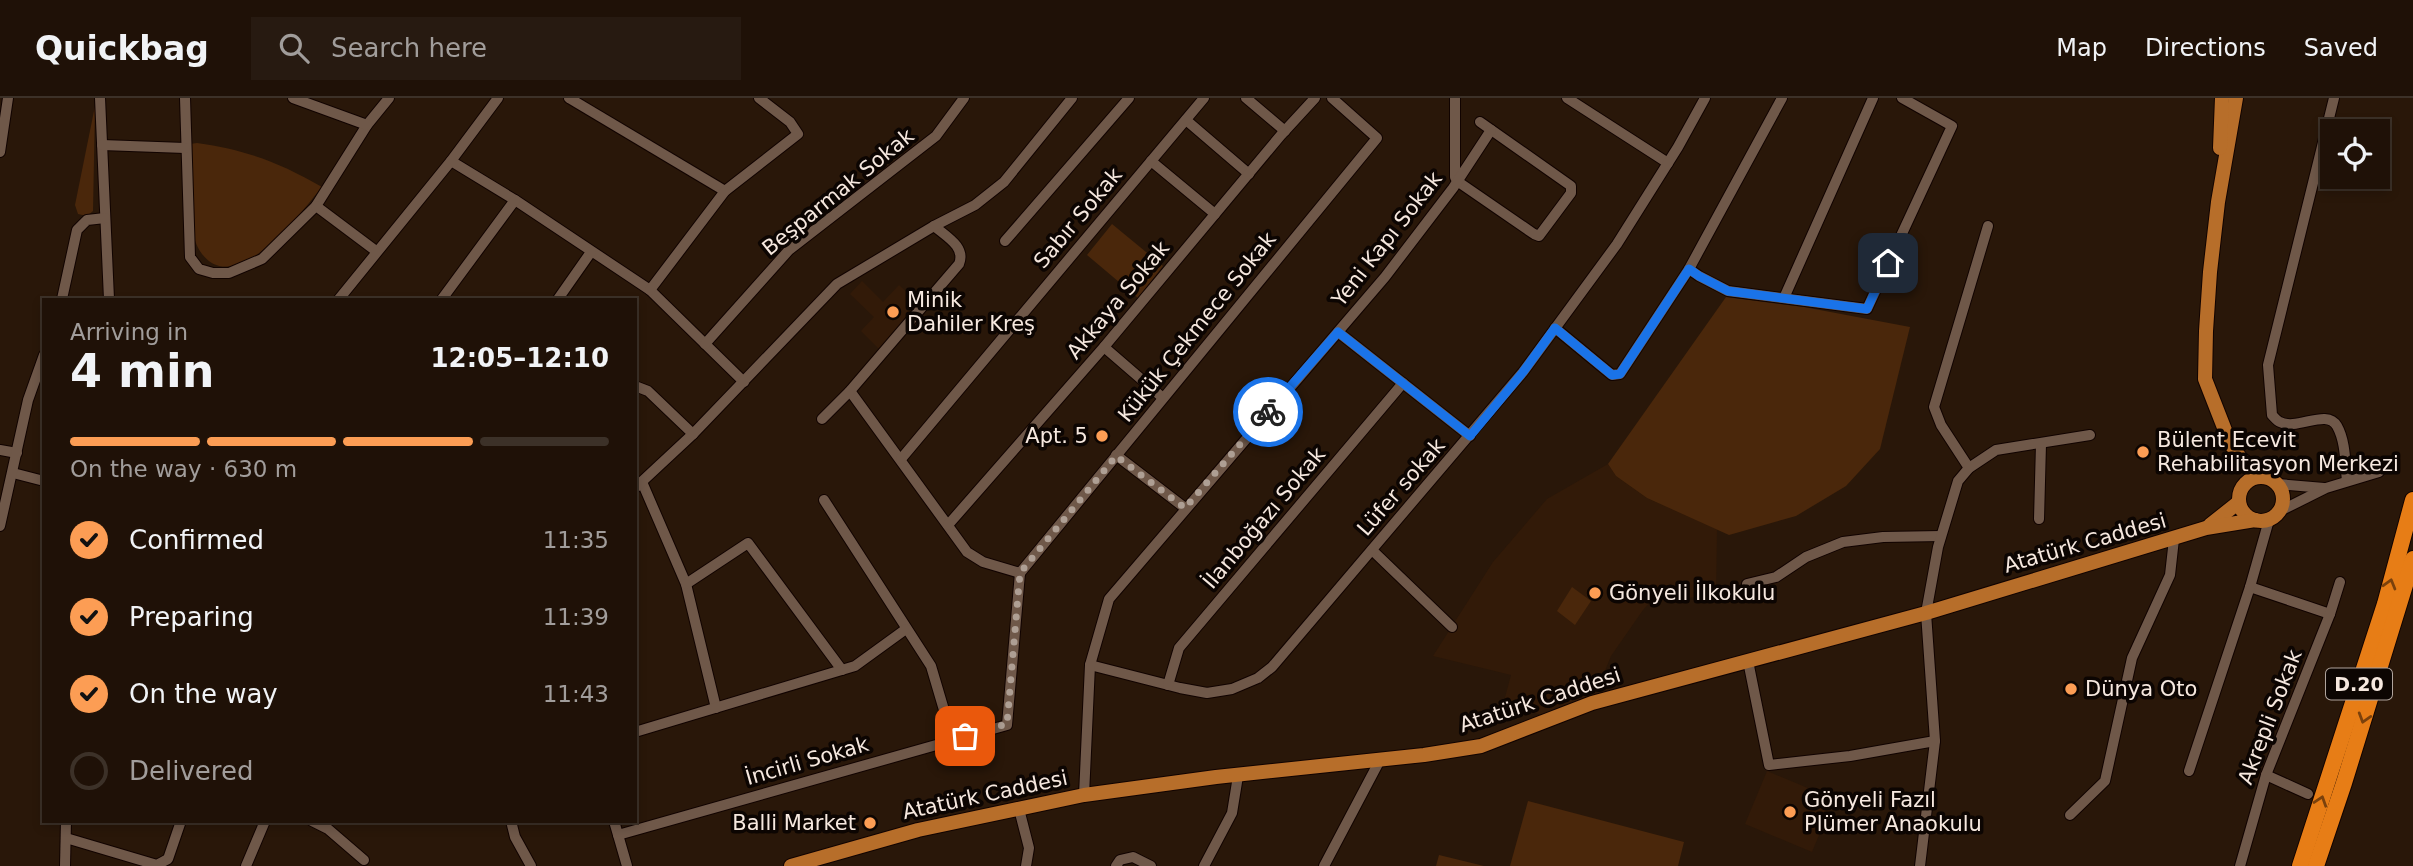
<!DOCTYPE html>
<html lang="en">
<head>
<meta charset="utf-8">
<style>
	body { margin:0; font-family:"DejaVu Sans",sans-serif; background:#271a11; color:#f1f3f6; height:100vh; display:flex; flex-direction:column; font-size:26px; white-space:nowrap }
	* { box-sizing:border-box; margin:0 }
	p { font-size:23px; color:#a19d9b }
	.icon { flex:none; width:38px; height:38px; fill:none; stroke:currentColor; stroke-width:2; stroke-linecap:round; stroke-linejoin:round }
	.map { position:relative; flex:1; overflow:hidden }
	.drawer { position:absolute; left:42px; top:200px; width:595px; height:525px; display:flex; flex-direction:column; background:#1f1107; border-radius:0px; box-shadow:0 4px 10px #0003,0 0 0 2px #3c3128 }
	.drawer>* { flex:none }
	.fabs { position:absolute; left:2320px; top:21px; display:grid; gap:14px }
	.fabs a { display:grid; place-items:center; width:70px; height:70px; border-radius:0px; background:#1f1107; box-shadow:0 4px 10px #0003,0 0 0 2px #3c3128; font-size:35px }
	.pin { position:absolute; display:grid; place-items:center; width:60px; height:60px; color:#fff; margin:-30px; border-radius:14px; box-shadow:0 4px 10px #0006 }
	.courier { position:absolute; display:grid; place-items:center; width:70px; height:70px; margin:-35px; border:5px solid #1a73e8; border-radius:50%; background:#fff; color:#222; box-shadow:0 2px 9px #0007 }
	.head em { font-style:normal; font-weight:600 }
	.head div { display:flex; flex-direction:column-reverse }
	.head { display:flex; align-items:center; justify-content:space-between; height:119px; padding:0 28px }
	h1 { font-size:46px; font-weight:600; line-height:52px }
	.bar { display:grid; grid-template-columns:repeat(4,1fr); gap:10px 7px; align-content:center; height:84px; padding:0 28px }
	.bar i { height:9px; border-radius:5px; background:#3c3128 }
	.bar .selected { background:#fc9d54 }
	.bar p { grid-column:span 4 }
	ol { padding:0 28px; list-style:none }
	li { display:flex; align-items:center; gap:21px; height:77px }
	li p { margin-inline-start:auto }
	li .icon { padding:7px; border-radius:50%; background:#fc9d54; color:#111; stroke-width:4 }
	li:last-child { color:#a19d9b }
	li i { width:38px; height:38px; border:4px solid #3c3128; border-radius:50% }
	header { display:flex; align-items:center; gap:42px; box-sizing:border-box; height:98px; padding:0 35px; background:#1f1107; border-bottom:2px solid #3c3128 }
	header strong { font-size:33px }
	nav { display:flex; gap:38px; margin-inline-start:auto; font-size:24px }
	.search { width:490px; height:63px; background:#271a11; display:flex; align-items:center; gap:18px; box-sizing:border-box; padding:0 24px; border-radius:0px; color:#a19d9b; font-size:26px }
	.map>svg:first-child { display:block }
</style>
</head>
<body>
<header>
<strong>Quickbag</strong>
<div class="search"><svg class="icon" aria-label="search" viewBox="0 0 24 24"><circle cx="10" cy="10" r="6"/><path d="M15 15l6 6"/></svg>Search here</div>
<nav><a>Map</a><a>Directions</a><a>Saved</a></nav>
</header>
<div class="map">
<svg width="2413" height="768" viewBox="0 0 2413 768">
	<rect width="100%" height="100%" fill="#291709"/>
	<g fill="#321a08">
		<polygon points="862,183 883,204 899,187 921,208 880,252 861,233 874,219 850,196"/>
		<polygon points="1608,366 1616,378 1647,400 1717,431 1716,500 1655,499 1643,512 1611,558 1595,597 1554,620 1503,607 1511,577 1433,558 1493,464 1547,401"/>
		<polygon points="1767,673 1834,701 1812,754 1745,726"/>
	</g>
	<g fill="#4a270b">
		<polygon points="95,8 93,113 87,118 78,116 75,107"/>
		<path d="M197 45C246 52 279 64 322 89 302 113 237 201 202 156 195 147 189 127 188 116 186 93 189 69 190 46Z"/>
		<polygon points="1112,126 1163,168 1138,200 1087,157"/>
		<polygon points="1726,199 1804,209 1910,229 1880,351 1846,388 1796,418 1729,437 1647,400 1616,378 1608,366"/>
		<polygon points="1572,489 1591,503 1575,527 1557,513"/>
		<polygon points="1528,703 1684,744 1678,768 1510,768"/>
		<polygon points="1439,757 1484,768 1436,768"/>
	</g>
	<g fill="none" stroke-linecap="round" stroke-linejoin="round">
		<g stroke="#110300" stroke-width="12">
			<g id="minor">
				<polyline points="100,0 109,201"/>
				<polyline points="185,0 190,159 199,171 213,175 229,175 262,161 316,108 367,27 389,0"/>
				<polyline points="293,0 367,27"/>
				<polyline points="569,0 725,93"/>
				<polyline points="1246,0 1285,33"/>
				<polyline points="1455,0 1455,79 1457,83 1534,136 1539,138 1571,95 1571,88 1480,24"/>
				<polyline points="1567,0 1668,65"/>
				<path d="M2334 0 2268 267 2272 317C2275 320 2277 323 2280 324 2297 333 2327 310 2337 328 2346 344 2345 366 2347 383"/>
				<polyline points="1186,22 1249,76"/>
				<polyline points="102,47 185,50"/>
				<polyline points="0,54 8,0"/>
				<polyline points="451,63 515,102 650,192 744,284"/>
				<polyline points="1151,63 1215,116"/>
				<polyline points="316,108 376,153"/>
				<polyline points="1005,143 1129,0"/>
				<polyline points="1689,171 1782,0"/>
				<polyline points="650,192 725,93 798,36 790,24 759,0"/>
				<polyline points="1784,200 1873,0"/>
				<polyline points="62,201 77,132 87,122 105,120"/>
				<polyline points="339,201 451,63 498,0"/>
				<polyline points="442,201 515,102"/>
				<polyline points="558,201 591,154"/>
				<polyline points="1555,230 1612,277 1620,276 1689,171 1699,178 1728,193 1867,211 1952,28 1902,0"/>
				<polyline points="1338,234 1470,338"/>
				<polyline points="705,246 789,152 936,38 964,0"/>
				<polyline points="1104,249 1163,300"/>
				<polyline points="635,288 648,293 693,336"/>
				<polyline points="850,293 967,454 983,464 1020,475"/>
				<path d="M822 321 850 293 959 166C966 149 947 139 934 128"/>
				<polyline points="0,352 17,355"/>
				<polyline points="1116,357 1185,410"/>
				<polyline points="901,361 1204,0"/>
				<polyline points="1969,370 1941,327 1934,309 1988,128"/>
				<polyline points="13,375 44,383"/>
				<polyline points="642,384 686,486 716,610"/>
				<polyline points="2278,386 2324,390"/>
				<polyline points="635,390 693,336 837,186 934,128 975,107 1004,84 1072,0"/>
				<polyline points="824,402 931,568 944,612 944,643"/>
				<polyline points="2280,413 2326,390 2379,374"/>
				<polyline points="2039,421 2041,346"/>
				<polyline points="948,427 1104,249 1281,37 1315,0"/>
				<polyline points="0,428 28,302 44,257"/>
				<polyline points="1372,452 1452,529"/>
				<polyline points="1020,475 1377,40 1332,0"/>
				<polyline points="686,486 748,445 842,572"/>
				<polyline points="1747,486 1776,479 1806,459 1843,444 1883,439 1941,438"/>
				<polyline points="2250,489 2330,516"/>
				<polyline points="1748,563 1769,667 1850,658 1935,643"/>
				<polyline points="1090,567 1180,590 1207,595 1232,591 1258,580 1272,569 1523,274 1617,146 1678,49 1705,0"/>
				<polyline points="1168,587 1179,550 1403,285"/>
				<polyline points="635,634 855,568 906,531"/>
				<polyline points="2189,673 2250,489 2269,422"/>
				<polyline points="2266,677 2308,696"/>
				<polyline points="1084,697 1090,567 1109,501 1385,179 1453,90 1491,32"/>
				<polyline points="1019,711 1029,750 1026,768"/>
				<polyline points="2070,717 2105,683 2132,560 2170,477 2174,441"/>
				<polyline points="312,723 328,731 364,762"/>
				<polyline points="511,723 515,739 531,768"/>
				<polyline points="614,723 627,768"/>
				<polyline points="618,737 1007,627 1020,475"/>
				<polyline points="66,740 157,767 168,761 181,723"/>
				<polyline points="65,768 66,723"/>
				<polyline points="246,768 265,723"/>
				<polyline points="1116,768 1120,762 1133,759 1151,768"/>
				<polyline points="1204,768 1232,715 1238,678"/>
				<polyline points="1324,768 1380,662"/>
				<polyline points="1920,768 1935,643 1926,515 1938,449 1958,383 1969,370 1996,352 2090,337"/>
				<polyline points="2240,768 2266,677 2330,516 2340,484"/>
			</g>
		</g>
		<g stroke="#110300" stroke-width="16">
			<g id="major">
				<polyline points="2236,0 2218,104 2210,174 2206,233 2205,281 2230,345 2241,361 2265,379"/>
				<polyline points="2220,50 2222,0"/>
				<circle cx="2261" cy="401" r="22"/>
				<polyline points="2210,427 2239,404"/>
				<polyline points="791,768 918,732 1084,697 1216,679 1424,657 1481,648 1592,605 1926,515 2206,430 2255,422"/>
			</g>
		</g>
		<g stroke="#110300" stroke-width="18">
			<g id="highway">
				<polyline points="2300,768 2385,506 2413,402"/>
				<polyline points="2316,768 2344,685 2413,461"/>
			</g>
		</g>
		<use href="#minor" stroke="#6f5849" stroke-width="10"/>
		<use href="#major" stroke="#b76e2a" stroke-width="14"/>
		<use href="#highway" stroke="#e77d16" stroke-width="16"/>
	</g>
	<defs><path id="oneway-chevron" d="M-2-3.5L2.5 0L-2 3.5" fill="none" stroke-width="1.6" stroke-linecap="round" stroke-linejoin="round" transform="scale(1.75)"/></defs>
	<g stroke="#7a410c">
		<use href="#oneway-chevron" transform="translate(2390 486) rotate(-74)"/>
		<use href="#oneway-chevron" transform="translate(2364 620) rotate(107)"/>
		<use href="#oneway-chevron" transform="translate(2321 703) rotate(-72)"/>
	</g>
	<g fill="none" stroke-linecap="round" stroke-linejoin="round">
		<polyline stroke="#ae9f94" stroke-width="7" stroke-dasharray="0 12.6" points="965,638 1007,626 1020,475 1116,358 1185,410 1268,314"/>
		<polyline stroke="#1a73e8" stroke-width="9" points="1268,314 1338,234 1470,338 1523,274 1555,230 1612,277 1620,276 1689,171 1699,178 1728,193 1867,211 1888,165"/>
	</g>
	<g fill="#fc9d54" stroke="#0c0502" stroke-width="2.5">
		<circle cx="893" cy="214" r="7"/>
		<circle cx="1102" cy="338" r="7"/>
		<circle cx="2143" cy="354" r="7"/>
		<circle cx="1595" cy="495" r="7"/>
		<circle cx="2071" cy="591" r="7"/>
		<circle cx="1790" cy="714" r="7"/>
		<circle cx="870" cy="725" r="7"/>
	</g>
	<g text-anchor="middle" dominant-baseline="central" stroke-width="7" stroke-linejoin="round" paint-order="stroke">
		<rect fill="#0c0502" stroke="#b0a49d" stroke-width="2" x="2326" y="570.5" width="66" height="31" rx="5"/>
		<g font-size="19" font-weight="bold" fill="#f6e8df">
			<text x="2359" y="586">D.20</text>
		</g>
		<g font-size="21" fill="#f6e8df" stroke="#0c0502">
			<text transform="translate(838 94) rotate(-39)">Beşparmak Sokak</text>
			<text transform="translate(1078 120) rotate(-50)">Sabır Sokak</text>
			<text transform="translate(1387 141) rotate(-52)">Yeni Kapı Sokak</text>
			<text transform="translate(1118 202) rotate(-50)">Akkaya Sokak</text>
			<text transform="translate(1197 229) rotate(-51)">Kükük Çekmece Sokak</text>
			<text transform="translate(1401 389) rotate(-49)">Lüfer sokak</text>
			<text transform="translate(1264 420) rotate(-50)">İlanboğazı Sokak</text>
			<text transform="translate(2085 445) rotate(-16)">Atatürk Caddesi</text>
			<text transform="translate(1540 602) rotate(-18)">Atatürk Caddesi</text>
			<text transform="translate(2270 619) rotate(-69)">Akrepli Sokak</text>
			<text transform="translate(807 663) rotate(-16)">İncirli Sokak</text>
			<text transform="translate(985 697) rotate(-12)">Atatürk Caddesi</text>
		</g>
		<g font-size="21" fill="#f6e8df" stroke="#0c0502" text-anchor="start">
			<text x="907" y="202">Minik<tspan x="907" dy="24">Dahiler Kreş</tspan></text>
			<text x="1088" y="338" text-anchor="end">Apt. 5</text>
			<text x="2157" y="342">Bülent Ecevit<tspan x="2157" dy="24">Rehabilitasyon Merkezi</tspan></text>
			<text x="1609" y="495">Gönyeli İlkokulu</text>
			<text x="2085" y="591">Dünya Oto</text>
			<text x="1804" y="702">Gönyeli Fazıl<tspan x="1804" dy="24">Plümer Anaokulu</tspan></text>
			<text x="856" y="725" text-anchor="end">Balli Market</text>
		</g>
	</g>
</svg>
<div class="fabs">
<a><svg class="icon" aria-label="locate" viewBox="0 0 24 24"><circle cx="12" cy="12" r="6"/><path d="M12 2v4M12 18v4M2 12h4M18 12h4"/></svg></a>
</div>
<div class="pin" style="left:965px;top:638px;background:#ea580c"><svg class="icon" aria-label="bag" viewBox="0 0 24 24"><path d="M5 8h14l-1 12H6zM9 8a3 3 0 0 1 6 0"/></svg></div>
<div class="pin" style="left:1888px;top:165px;background:#1f2937"><svg class="icon" aria-label="home" viewBox="0 0 24 24"><path d="M3 11l9-7 9 7M6 9v11h12V9"/></svg></div>
<div class="courier" style="left:1268px;top:314px"><svg class="icon" aria-label="bike" viewBox="0 0 24 24"><circle cx="6" cy="16" r="4"/><circle cx="18" cy="16" r="4"/><path d="M6 16l4-8h5l3 8M10 8l3 8H6M13 5h3"/></svg></div>
<section class="drawer">
<div class="head"><div><h1>4 min</h1><p>Arriving in</p></div><em>12:05–12:10</em></div>
<div class="bar"><i class="selected"></i><i class="selected"></i><i class="selected"></i><i></i><p>On the way · 630 m</p></div>
<ol>
<li><svg class="icon" aria-label="check" viewBox="0 0 24 24"><path d="M5 12l5 5 9-10"/></svg>Confirmed<p>11:35</p></li>
<li><svg class="icon" aria-label="check" viewBox="0 0 24 24"><path d="M5 12l5 5 9-10"/></svg>Preparing<p>11:39</p></li>
<li><svg class="icon" aria-label="check" viewBox="0 0 24 24"><path d="M5 12l5 5 9-10"/></svg>On the way<p>11:43</p></li>
<li><i></i>Delivered</li>
</ol>
</section>
</div>
</body>
</html>
